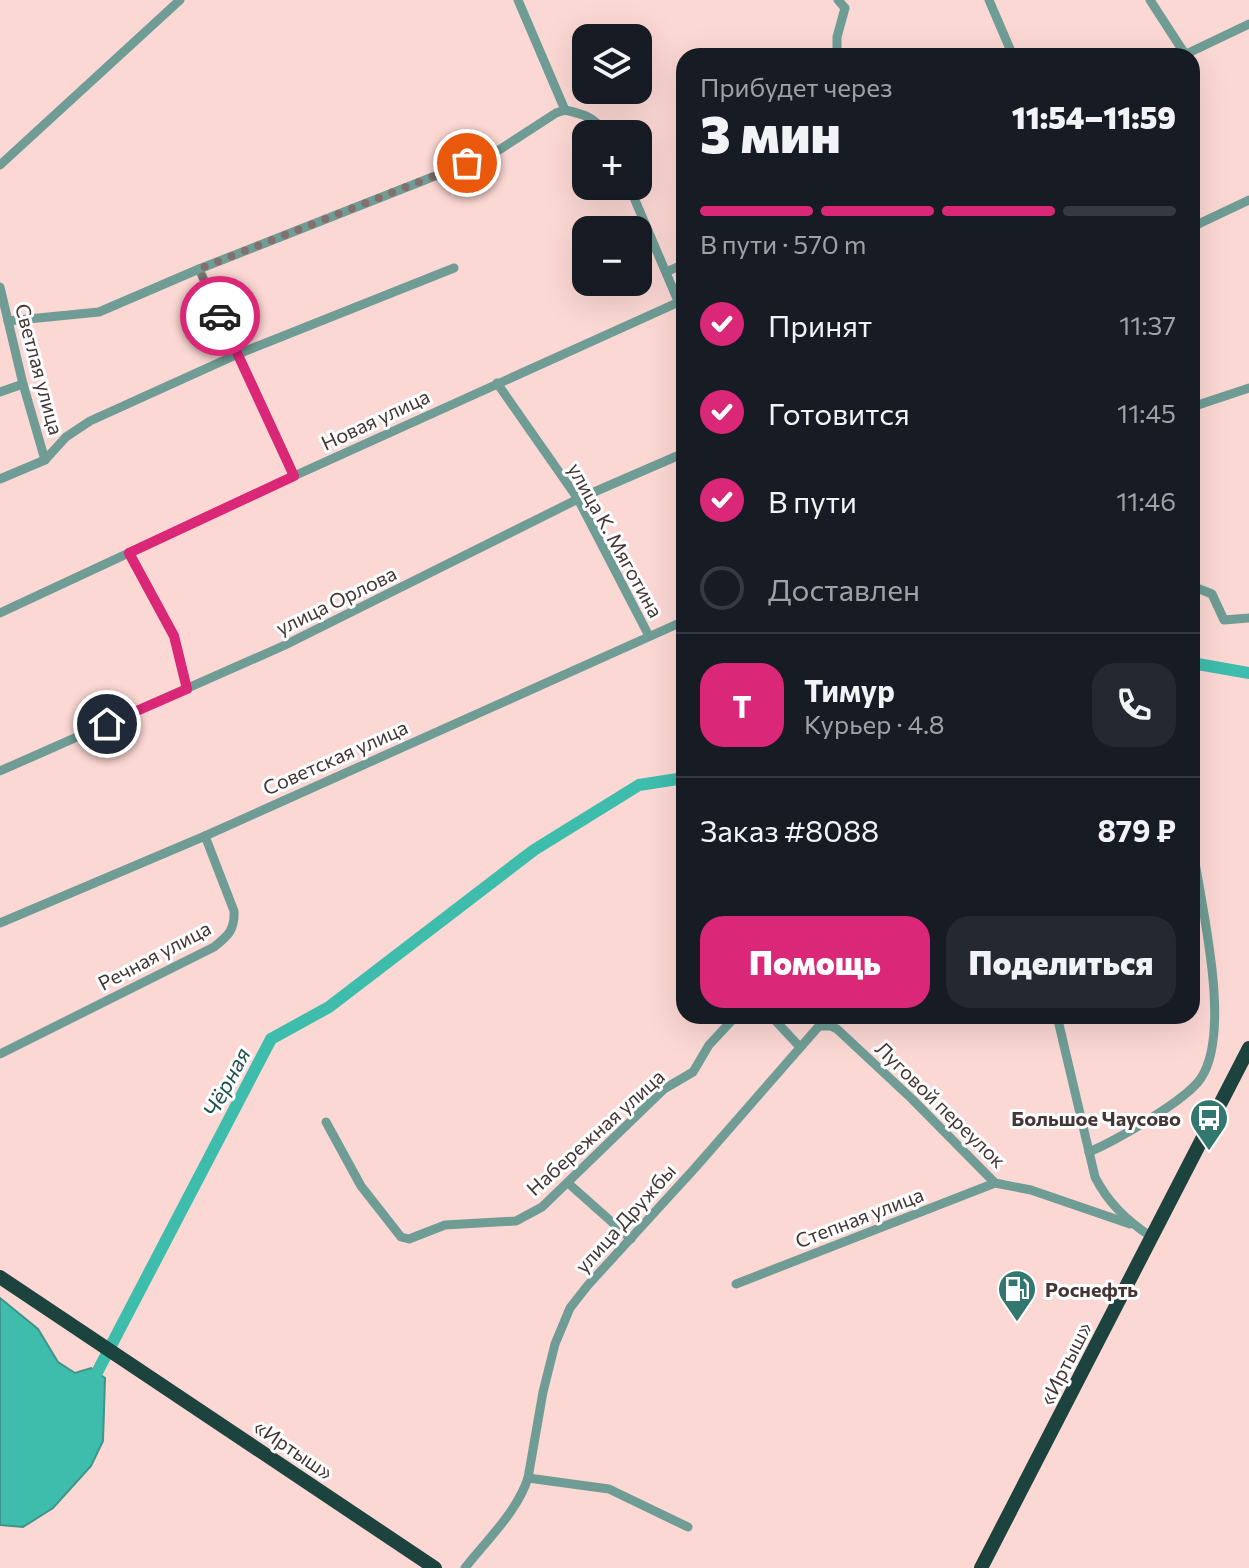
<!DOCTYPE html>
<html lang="ru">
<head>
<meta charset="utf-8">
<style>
	body { margin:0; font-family:Commissioner,sans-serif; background:#242831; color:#f1f3f6; height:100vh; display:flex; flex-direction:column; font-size:30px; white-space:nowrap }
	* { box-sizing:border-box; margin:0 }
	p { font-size:26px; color:#9ea1a6 }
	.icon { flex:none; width:44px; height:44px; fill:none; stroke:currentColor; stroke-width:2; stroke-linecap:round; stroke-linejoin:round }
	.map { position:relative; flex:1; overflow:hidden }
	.drawer { position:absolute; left:676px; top:48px; width:524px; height:976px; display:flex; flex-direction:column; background:#171b24; border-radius:24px; box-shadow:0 8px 32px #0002 }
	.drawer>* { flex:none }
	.fabs { position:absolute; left:572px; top:24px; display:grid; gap:16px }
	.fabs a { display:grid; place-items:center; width:80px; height:80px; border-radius:16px; background:#171b24; box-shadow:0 8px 32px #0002; font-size:40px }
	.pin { position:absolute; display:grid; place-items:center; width:68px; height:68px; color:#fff; margin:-34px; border:4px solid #fff; border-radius:50%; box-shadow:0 2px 8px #0007 }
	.courier { position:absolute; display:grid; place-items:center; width:80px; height:80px; margin:-40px; border:6px solid #db2777; border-radius:50%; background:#fff; color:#222; box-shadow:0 2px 10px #0007 }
	.headline em { font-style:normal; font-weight:800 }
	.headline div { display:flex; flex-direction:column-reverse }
	.headline { display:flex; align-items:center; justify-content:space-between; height:136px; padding:0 24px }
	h1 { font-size:52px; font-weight:800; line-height:60px }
	.bar { display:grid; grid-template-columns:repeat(4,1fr); gap:12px 8px; align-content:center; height:96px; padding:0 24px }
	.bar i { height:10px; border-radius:6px; background:#363941 }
	.bar .on { background:#db2777 }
	.bar p { grid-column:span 4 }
	.line { display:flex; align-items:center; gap:20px; padding:0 24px; border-top:2px solid #363941 }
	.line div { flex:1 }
	.round { display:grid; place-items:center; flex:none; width:84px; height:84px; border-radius:24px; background:#242831 }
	ol { padding:0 24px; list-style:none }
	li { display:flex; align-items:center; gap:24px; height:88px }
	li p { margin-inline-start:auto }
	li .icon { padding:8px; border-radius:50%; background:#db2777; color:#fff; stroke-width:4 }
	li:last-child { color:#9ea1a6 }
	li i { width:44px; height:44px; border:4px solid #363941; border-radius:50% }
	.primary-button { display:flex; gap:16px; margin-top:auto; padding:16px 24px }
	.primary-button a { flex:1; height:92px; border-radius:24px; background:#db2777; color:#fff; font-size:32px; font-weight:800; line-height:92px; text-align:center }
	.primary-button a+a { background:#242831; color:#f1f3f6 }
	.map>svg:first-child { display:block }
</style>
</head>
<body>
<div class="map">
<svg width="1249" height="1568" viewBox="0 0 1249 1568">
	<rect width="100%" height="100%" fill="#fcd8d4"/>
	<polygon fill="#3ebdad" stroke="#409489" stroke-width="2" points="0,1298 38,1329 58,1362 75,1373 91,1368 105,1378 103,1441 91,1466 53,1508 23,1527 0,1525"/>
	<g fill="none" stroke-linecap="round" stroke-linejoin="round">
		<g stroke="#3ebdad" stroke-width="12">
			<polyline points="1192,663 1249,673"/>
			<polyline points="91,1384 271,1039 329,1007 534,850 639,785 684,778"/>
		</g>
		<g stroke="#6f9d95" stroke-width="9">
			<polyline points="518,0 565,110"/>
			<polyline points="989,0 1013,56"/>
			<polyline points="1150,0 1185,54"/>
			<polyline points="837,56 837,37 845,8 838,0"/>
			<polyline points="1182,56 1249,24"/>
			<path d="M565 110C583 114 595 117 606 134"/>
			<polyline points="0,165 180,0"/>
			<polyline points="629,186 684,315"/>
			<polyline points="1192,227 1249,200"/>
			<polyline points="199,269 294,476"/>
			<polyline points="666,272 684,264"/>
			<polyline points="0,287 23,384 45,460"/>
			<polyline points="8,321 99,312 199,269 496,152 556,113 565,110"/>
			<polyline points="497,383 578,499 649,636"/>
			<polyline points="0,392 23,384"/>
			<polyline points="1192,407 1249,388"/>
			<polyline points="0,479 45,460 66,437 90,421 238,354 454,268"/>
			<polyline points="129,553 174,636 187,689"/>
			<polyline points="1192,586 1212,594 1224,620 1249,618"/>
			<polyline points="0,613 294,476 679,302"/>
			<polyline points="0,771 283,646 578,499 684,453"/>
			<polyline points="0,923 205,836 684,621"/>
			<polyline points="771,1016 799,1046"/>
			<path d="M1057 1016 1095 1177C1108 1203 1128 1222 1152 1237"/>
			<path d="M0 1054 214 947C228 936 235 930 234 911L205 836"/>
			<polyline points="326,1122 361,1186 401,1237 409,1239 445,1225 516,1221 542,1207 664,1089 693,1072 709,1045 736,1016"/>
			<path d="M1089 1152C1115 1141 1187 1100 1201 1078 1233 1030 1200 901 1192 844"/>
			<polyline points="568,1183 631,1239"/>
			<polyline points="736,1284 995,1183"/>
			<polyline points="528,1478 543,1392 555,1344 570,1308 588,1285 695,1168 819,1026 831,1026 837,1029 912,1099 995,1183 1031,1190 1130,1224"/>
			<path d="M465 1568C486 1541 517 1512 528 1478L609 1489 688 1527"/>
		</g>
		<g stroke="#1d433e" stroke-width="14">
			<polyline points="0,1277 435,1568"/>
			<polyline points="981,1568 1249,1048"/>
		</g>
	</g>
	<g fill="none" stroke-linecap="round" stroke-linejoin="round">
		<polyline stroke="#846f6c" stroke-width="8" stroke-dasharray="0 14.4" points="220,316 199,269 467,163"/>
		<polyline stroke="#db2777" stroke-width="10" points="107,724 187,689 174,636 129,553 294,476 220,316"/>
	</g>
	<defs>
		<g id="bus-pin" transform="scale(2)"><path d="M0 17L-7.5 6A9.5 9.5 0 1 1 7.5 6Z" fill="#32786e" stroke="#fff"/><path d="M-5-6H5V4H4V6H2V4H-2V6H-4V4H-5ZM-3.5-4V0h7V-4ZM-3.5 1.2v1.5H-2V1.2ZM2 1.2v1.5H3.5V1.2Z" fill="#fff"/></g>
		<g id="fuel-pin" transform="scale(2)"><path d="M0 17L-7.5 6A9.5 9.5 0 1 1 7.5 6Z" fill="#32786e" stroke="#fff"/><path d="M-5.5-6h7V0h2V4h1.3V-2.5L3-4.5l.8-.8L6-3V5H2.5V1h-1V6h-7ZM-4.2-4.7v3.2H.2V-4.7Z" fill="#fff"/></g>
	</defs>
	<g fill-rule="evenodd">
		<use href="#bus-pin" x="1209" y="1118"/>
		<use href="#fuel-pin" x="1017" y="1289"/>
	</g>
	<g text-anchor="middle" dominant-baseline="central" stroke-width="6" stroke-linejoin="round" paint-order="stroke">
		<g font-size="20" fill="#443634" stroke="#fff">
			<text transform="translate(40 369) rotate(75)">Светлая улица</text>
			<text transform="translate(375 419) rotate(-25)">Новая улица</text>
			<text transform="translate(616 540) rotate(61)">улица К. Мяготина</text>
			<text transform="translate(336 600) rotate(-26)">улица Орлова</text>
			<text transform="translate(335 757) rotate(-24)">Советская улица</text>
			<text transform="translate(154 955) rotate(-28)">Речная улица</text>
			<text transform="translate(941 1104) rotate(44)">Луговой переулок</text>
			<text transform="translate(595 1132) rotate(-42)">Набережная улица</text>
			<text transform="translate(859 1217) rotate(-21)">Степная улица</text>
			<text transform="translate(625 1218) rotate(-48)">улица Дружбы</text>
			<text transform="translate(1065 1363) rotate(-63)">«Иртыш»</text>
			<text transform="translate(294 1449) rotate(34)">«Иртыш»</text>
		</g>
		<g font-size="20" font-weight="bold" fill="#443634" stroke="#fff" text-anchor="end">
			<text x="1181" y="1118">Большое Чаусово</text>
			<text x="1045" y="1289" text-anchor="start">Роснефть</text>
		</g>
		<g font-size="22" font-style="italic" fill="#1e534c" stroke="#fff">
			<text transform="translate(226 1082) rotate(-62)">Чёрная</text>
		</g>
	</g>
</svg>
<div class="fabs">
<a><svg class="icon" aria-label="layers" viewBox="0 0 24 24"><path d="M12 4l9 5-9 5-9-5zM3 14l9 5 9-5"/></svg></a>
<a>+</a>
<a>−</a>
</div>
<div class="pin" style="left:467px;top:163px;background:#ea580c"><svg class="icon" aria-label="bag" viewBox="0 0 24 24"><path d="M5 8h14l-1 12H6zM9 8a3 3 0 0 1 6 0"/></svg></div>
<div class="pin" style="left:107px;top:724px;background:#1f2937"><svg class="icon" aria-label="home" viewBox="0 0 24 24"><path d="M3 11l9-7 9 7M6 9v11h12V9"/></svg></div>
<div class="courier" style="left:220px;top:316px"><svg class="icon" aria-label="car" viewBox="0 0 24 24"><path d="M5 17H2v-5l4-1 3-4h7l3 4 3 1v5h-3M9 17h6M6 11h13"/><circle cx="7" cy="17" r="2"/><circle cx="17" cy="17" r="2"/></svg></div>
<section class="drawer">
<div class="headline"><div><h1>3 мин</h1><p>Прибудет через</p></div><em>11:54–11:59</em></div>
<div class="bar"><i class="on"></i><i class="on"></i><i class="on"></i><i></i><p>В пути · 570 m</p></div>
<ol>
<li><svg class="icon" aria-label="check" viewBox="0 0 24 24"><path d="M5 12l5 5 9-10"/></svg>Принят<p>11:37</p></li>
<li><svg class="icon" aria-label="check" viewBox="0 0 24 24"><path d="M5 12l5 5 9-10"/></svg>Готовится<p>11:45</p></li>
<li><svg class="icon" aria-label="check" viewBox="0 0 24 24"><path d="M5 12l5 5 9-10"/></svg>В пути<p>11:46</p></li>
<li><i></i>Доставлен</li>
</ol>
<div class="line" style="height:144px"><b class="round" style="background:#db2777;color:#fff">Т</b><div><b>Тимур</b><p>Курьер · 4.8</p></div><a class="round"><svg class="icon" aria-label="phone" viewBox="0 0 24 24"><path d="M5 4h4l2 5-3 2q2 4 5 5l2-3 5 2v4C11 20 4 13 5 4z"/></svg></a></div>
<div class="line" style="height:104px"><div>Заказ #8088</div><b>879 ₽</b></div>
<div class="primary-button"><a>Помощь</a><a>Поделиться</a></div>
</section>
</div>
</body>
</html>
